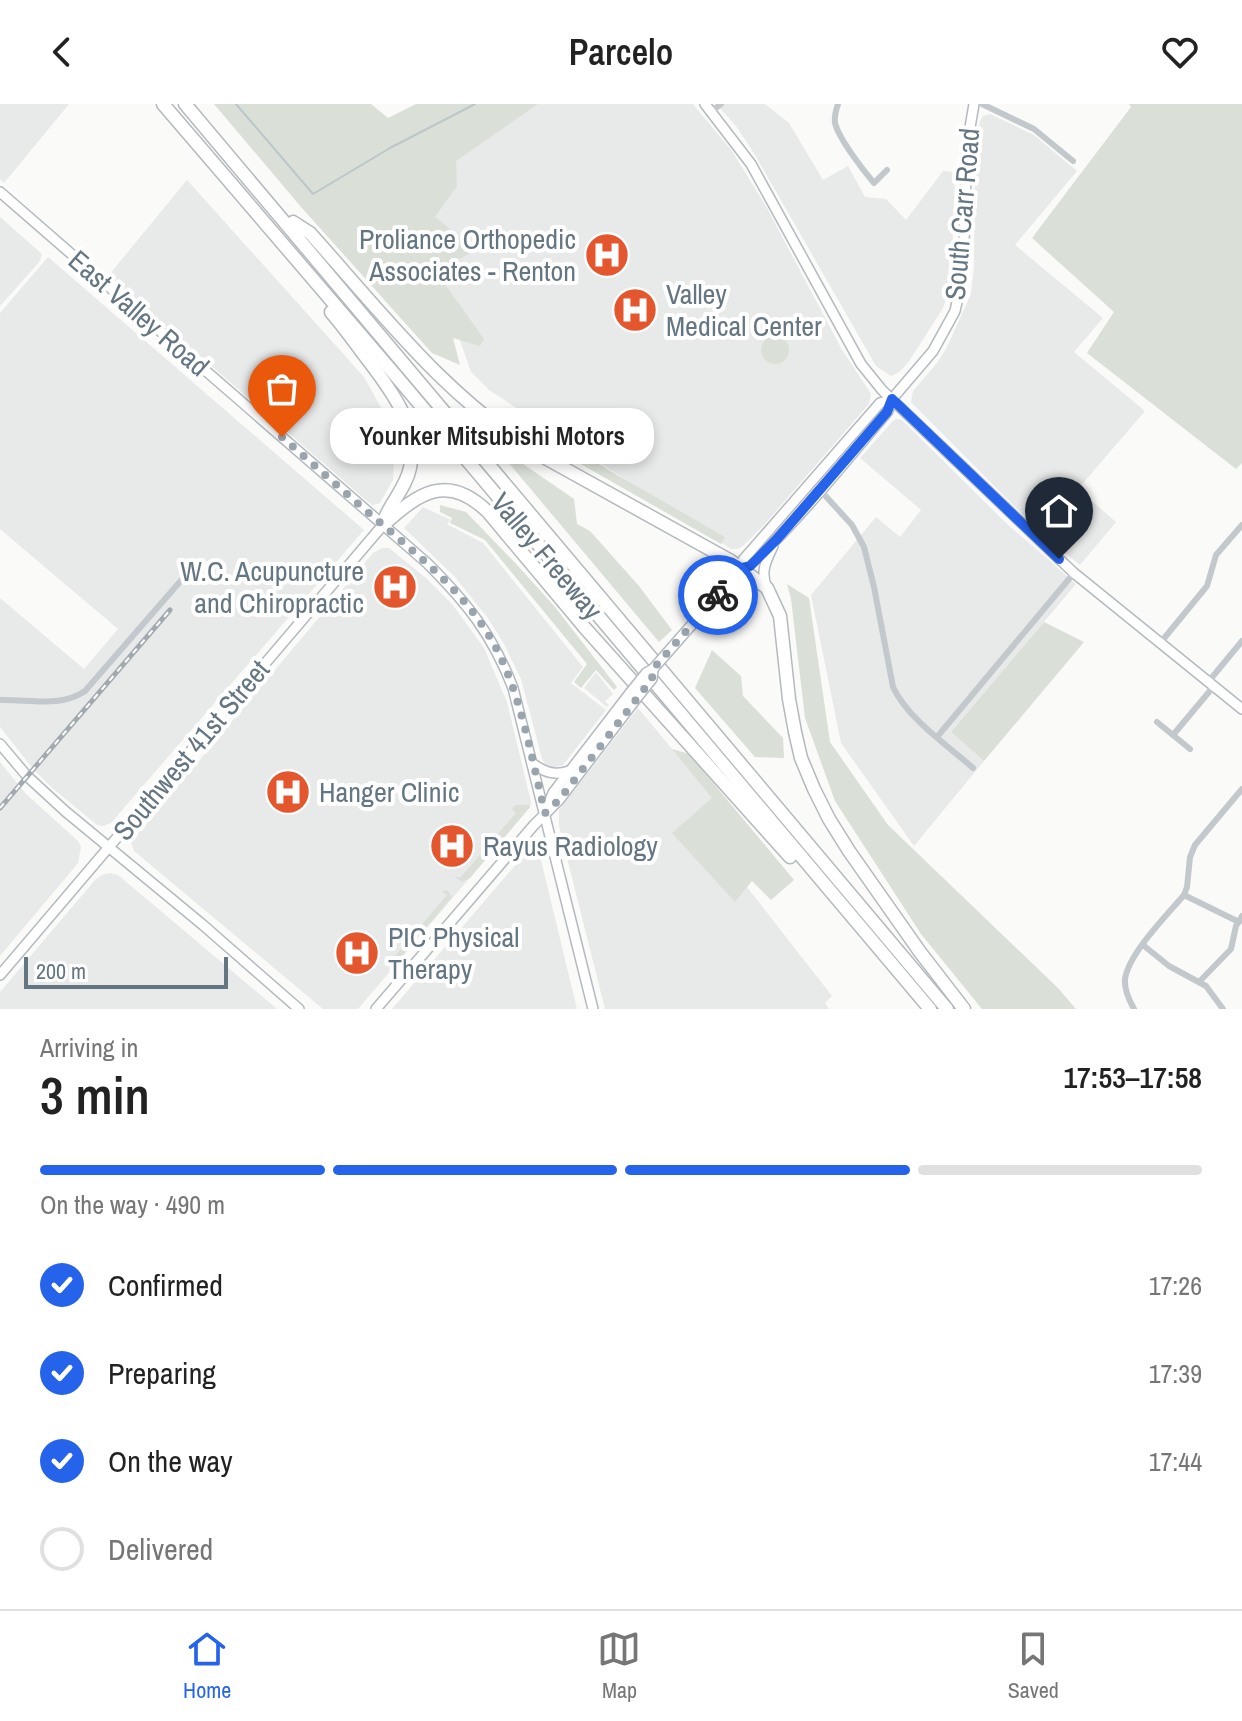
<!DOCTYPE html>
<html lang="en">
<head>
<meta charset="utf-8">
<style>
	body { margin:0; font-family:"Archivo Narrow",sans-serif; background:#f2f2f2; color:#222; height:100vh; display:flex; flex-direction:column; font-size:30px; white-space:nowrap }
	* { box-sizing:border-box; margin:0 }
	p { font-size:26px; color:#767676 }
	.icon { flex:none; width:44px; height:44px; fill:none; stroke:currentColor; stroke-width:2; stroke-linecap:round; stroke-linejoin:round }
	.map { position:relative; height:905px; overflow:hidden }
	.drawer { display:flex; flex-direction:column; background:#fff; flex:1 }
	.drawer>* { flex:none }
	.scale { position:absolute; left:24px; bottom:20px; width:204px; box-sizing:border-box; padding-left:8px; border:4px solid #657683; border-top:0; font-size:22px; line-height:28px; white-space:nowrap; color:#657683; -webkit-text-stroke:6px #fff; paint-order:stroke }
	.pin { position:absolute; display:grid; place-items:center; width:68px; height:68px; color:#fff; margin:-82px -34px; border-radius:50% 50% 50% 0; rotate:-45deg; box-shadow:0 0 8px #0007 }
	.pin .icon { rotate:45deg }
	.courier { position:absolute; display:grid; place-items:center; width:80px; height:80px; margin:-40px; border:6px solid #2563eb; border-radius:50%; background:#fff; color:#222; box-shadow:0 2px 10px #0007 }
	.bubble { position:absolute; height:56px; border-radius:24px; background:#fff; box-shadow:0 4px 12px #0003; font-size:26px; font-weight:600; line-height:56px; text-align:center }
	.overview em { font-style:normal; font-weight:600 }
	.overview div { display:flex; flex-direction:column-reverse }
	.overview { display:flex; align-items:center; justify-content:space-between; height:136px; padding:0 40px }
	h1 { font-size:52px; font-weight:600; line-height:60px }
	.bar { display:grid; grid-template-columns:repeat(4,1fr); gap:12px 8px; align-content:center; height:96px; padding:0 40px }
	.bar i { height:10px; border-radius:6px; background:#e0e0e0 }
	.bar .on { background:#2563eb }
	.bar p { grid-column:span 4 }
	ol { padding:0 40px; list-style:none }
	li { display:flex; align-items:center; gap:24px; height:88px }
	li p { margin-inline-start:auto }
	li .icon { padding:8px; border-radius:50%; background:#2563eb; color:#fff; stroke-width:4 }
	li:last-child { color:#767676 }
	li i { width:44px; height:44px; border:4px solid #e0e0e0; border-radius:50% }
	header { display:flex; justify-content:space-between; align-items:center; height:104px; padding:0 40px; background:#fff; font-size:36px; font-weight:600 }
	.dock { display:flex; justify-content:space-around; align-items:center; height:112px; border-top:2px solid #e0e0e0; background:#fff; font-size:22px; color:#767676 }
	.dock a { display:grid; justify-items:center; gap:4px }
	.dock .on { color:#2563eb }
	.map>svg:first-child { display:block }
</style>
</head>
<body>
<header><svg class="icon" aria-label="back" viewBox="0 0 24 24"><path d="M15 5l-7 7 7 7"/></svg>Parcelo<svg class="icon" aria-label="heart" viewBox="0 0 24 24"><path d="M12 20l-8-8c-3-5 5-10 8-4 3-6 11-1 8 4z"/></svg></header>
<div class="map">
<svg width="1242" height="905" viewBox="0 0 1242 905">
	<rect width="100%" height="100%" fill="#fafaf8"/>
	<g fill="#e8e9e9">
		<polygon points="0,0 69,0 4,79 0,75"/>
		<polygon points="534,0 693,0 732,47 767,104 841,244 871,290 869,300 763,422 744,441 738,445 731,445 489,286 471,268 403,73"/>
		<polygon points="716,0 765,0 789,19 823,76 848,62 865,93 886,95 906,116 943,67 955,68 951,182 943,204 908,259 899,268 891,272 876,262 755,51 736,22"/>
		<polygon points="990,10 1034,31 1077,67 1015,141 1103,214 1074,248 1145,307 1078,385 1116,418 1080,461 1041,429 911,298 913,287 937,259 946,245 971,190 974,163 975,50 980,17 983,12"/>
		<polygon points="187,76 364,273 395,329 393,376 380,399 373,401 368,398 108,172"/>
		<polygon points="0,113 42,150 40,157 0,202"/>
		<polygon points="48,153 364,426 111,719 103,722 97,721 51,683 34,666 0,623 0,494 84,565 118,525 0,425 0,209"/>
		<polygon points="896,315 902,316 1007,420 1076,480 951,628 984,657 914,742 841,639 811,491 876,413 900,433 921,406 860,354 892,318"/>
		<polygon points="423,403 451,416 447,420 483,439 583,563 571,579 606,606 563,661 552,664 545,660 542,655 521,575 504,540 487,513 455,473 404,424"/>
		<polygon points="382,444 389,444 426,474 452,500 484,544 507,598 531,698 530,703 358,905 323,905 134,747 131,738 373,449"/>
		<polygon points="596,568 613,590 605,597 609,601 607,603 584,584"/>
		<polygon points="638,604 713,694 673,729 735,797 747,783 832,892 825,899 829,905 605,905 559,722 559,706"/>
		<polygon points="0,658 26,690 78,737 81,743 78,759 0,852"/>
		<polygon points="532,749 540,752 577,905 392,905 524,751"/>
		<polygon points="110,769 118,771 277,905 0,905 0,888 95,776 102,771"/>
	</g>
	<g fill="#dadfd7">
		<polygon points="214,0 371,0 388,14 416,0 538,0 456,57 457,82 435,113 476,146 436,168 484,235 480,242 453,234 460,261 432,249 301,103"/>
		<polygon points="1129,0 1242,0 1242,359 1236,365 1087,249 1114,208 1032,134 1131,3"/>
		<circle cx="775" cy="246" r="14"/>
		<polygon points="515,307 612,368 725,433 721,440 586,363 518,322"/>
		<polygon points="510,351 574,395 577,420 590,427 639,482 672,526 659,538 503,352"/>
		<polygon points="440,401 466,408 518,462 555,503 617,583 614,586 596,566 581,584 574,578 587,560 485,436 450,419 452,414 440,408"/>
		<polygon points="787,480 809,494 830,638 888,721 1058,884 1076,905 982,905 921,830 835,697 805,614 791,495"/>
		<polygon points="1044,518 1084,538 984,657 951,628"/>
		<polygon points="712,546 741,572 743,592 783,634 784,654 755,653 695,584"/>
		<polygon points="672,645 689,650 794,776 771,796 752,777 735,798 672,729 712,694"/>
		<polygon points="515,701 529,701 530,703 470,774 462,778 454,772 460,774 516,709 512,705"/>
		<polygon points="447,786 452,793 398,856 391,849 395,852 447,791 442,787"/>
	</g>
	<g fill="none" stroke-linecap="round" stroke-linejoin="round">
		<polyline stroke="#bbc7cb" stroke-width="2" points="236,0 313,90 390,44 475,0"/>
		<g stroke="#b3babf" stroke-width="12">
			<g id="secondary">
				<polyline points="705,0 751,60 861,260 882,286 1074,469 1242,605"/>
				<path d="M0 88 427 459C467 499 492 530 513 584L593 905"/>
				<path d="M742 464C765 458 866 333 888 307L892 295 933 247 955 207 963 171 967 41 974 0"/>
				<path d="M767 484C760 468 766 457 773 442"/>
				<polyline points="681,533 742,464 743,456 880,299 892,295"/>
				<polyline points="0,640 27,672 65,707 203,821 299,905"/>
				<path d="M532 659C544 668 554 672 569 667"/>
				<polyline points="546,706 553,689 630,589"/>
				<polyline points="517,741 530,741 554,747"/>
				<polyline points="0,871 383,421"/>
				<polyline points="376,905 534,721 559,696 636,595"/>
			</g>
		</g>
		<g stroke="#b4b9bd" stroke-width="15">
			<g id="highway">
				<polyline points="163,0 396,272 930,905"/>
				<polyline points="185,0 947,905"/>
				<path d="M293 118 310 129C382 209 447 295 540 351L731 457 767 484 780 512 789 595 795 628 801 654 814 685 829 715 849 747 920 848 964 905"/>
				<path d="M331 208C343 222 354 237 365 252 390 285 419 320 410 364 406 383 392 397 385 414"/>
				<path d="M383 421C419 389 447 368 488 408L585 524 790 753"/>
			</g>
		</g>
		<g stroke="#c3c8cc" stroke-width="6">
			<path d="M838 0C836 6 834 12 835 19 839 35 863 66 874 79L887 66"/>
			<polyline points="982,0 1034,25 1073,57"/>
			<polyline points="712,7 721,0"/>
			<path d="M820 386 852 421 864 443 874 483 893 583C908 615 947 641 973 664"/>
			<polyline points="1161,538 1207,482 1216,451 1242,421"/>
			<polyline points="1209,577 1242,537"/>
			<path d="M0 596C28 595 61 604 85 587L191 465 199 458"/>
			<polyline points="1157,618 1190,645"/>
			<polyline points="1173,631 1214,582"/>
			<polyline points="937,633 1074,469"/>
			<polyline points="1184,791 1239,818"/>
			<polyline points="1143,841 1169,862 1206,882 1223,905"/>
			<polyline points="1200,877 1231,845 1236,822 1242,812"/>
			<path d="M1134 905C1129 896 1124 885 1125 875 1129 849 1167 811 1184 791L1187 783 1190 753 1195 741 1242 685"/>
		</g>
		<use href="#secondary" stroke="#fff" stroke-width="9"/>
		<use href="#highway" stroke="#fff" stroke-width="12"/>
		<g stroke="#a2aab0" stroke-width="5">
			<polyline id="rail" points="0,704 170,506"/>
		</g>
		<use href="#rail" stroke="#fff" stroke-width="2" stroke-dasharray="6" stroke-linecap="butt"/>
		<g stroke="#b3babf" stroke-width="12" stroke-linecap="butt">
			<g id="secondary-bridge">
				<polyline points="630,589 646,569 653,565 681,533"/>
				<polyline points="636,595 652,575 653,565"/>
			</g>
		</g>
		<use href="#secondary-bridge" stroke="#fff" stroke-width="9"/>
	</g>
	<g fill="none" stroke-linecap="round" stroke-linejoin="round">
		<path stroke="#99a4ac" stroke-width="8" stroke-dasharray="0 14.4" d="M282 333C316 363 350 393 384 422 426 458 470 494 496 544 521 591 532 656 545 709L559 696 652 575 653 565 718 491"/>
		<polyline stroke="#2563eb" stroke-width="10" points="718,491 742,464 750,462 777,435 887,308 892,295 1059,455"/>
	</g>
	<defs>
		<g id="hospital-disc" transform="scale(2.3)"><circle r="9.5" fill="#e4572e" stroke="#fff"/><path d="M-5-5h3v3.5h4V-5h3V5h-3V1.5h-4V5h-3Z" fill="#fff"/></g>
	</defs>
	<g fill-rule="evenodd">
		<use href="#hospital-disc" x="607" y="151"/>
		<use href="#hospital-disc" x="635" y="206"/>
		<use href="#hospital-disc" x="395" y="483"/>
		<use href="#hospital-disc" x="288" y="688"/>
		<use href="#hospital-disc" x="452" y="742"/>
		<use href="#hospital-disc" x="357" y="849"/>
	</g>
	<g text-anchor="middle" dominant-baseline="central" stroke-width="8" stroke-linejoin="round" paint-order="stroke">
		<g font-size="28" fill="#657683" stroke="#fff">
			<text transform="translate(962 110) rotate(-85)">South Carr Road</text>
			<text transform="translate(139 209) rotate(41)">East Valley Road</text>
			<text transform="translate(547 452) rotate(50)">Valley Freeway</text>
			<text transform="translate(191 646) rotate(-50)">Southwest 41st Street</text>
		</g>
		<g font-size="28" fill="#657683" stroke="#fff" text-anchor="start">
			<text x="576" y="135" text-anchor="end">Proliance Orthopedic<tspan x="576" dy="32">Associates - Renton</tspan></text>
			<text x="666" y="190">Valley<tspan x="666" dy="32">Medical Center</tspan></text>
			<text x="364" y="467" text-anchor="end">W.C. Acupuncture<tspan x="364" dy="32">and Chiropractic</tspan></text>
			<text x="319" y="688">Hanger Clinic</text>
			<text x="483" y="742">Rayus Radiology</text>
			<text x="388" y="833">PIC Physical<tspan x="388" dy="32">Therapy</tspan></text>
		</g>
	</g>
</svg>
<div class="scale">200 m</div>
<div class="pin" style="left:282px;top:333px;background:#ea580c"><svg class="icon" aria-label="bag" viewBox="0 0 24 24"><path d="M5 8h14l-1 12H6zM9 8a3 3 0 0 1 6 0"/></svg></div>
<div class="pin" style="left:1059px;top:455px;background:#1f2937"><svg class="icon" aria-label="home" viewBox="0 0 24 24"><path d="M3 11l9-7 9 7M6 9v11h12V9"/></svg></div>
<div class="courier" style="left:718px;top:491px"><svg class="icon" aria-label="bike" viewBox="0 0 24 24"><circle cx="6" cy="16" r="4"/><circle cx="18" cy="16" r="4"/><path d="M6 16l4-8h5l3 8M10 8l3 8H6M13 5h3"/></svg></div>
<div class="bubble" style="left:330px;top:304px;width:324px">Younker Mitsubishi Motors</div>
</div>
<section class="drawer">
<div class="overview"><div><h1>3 min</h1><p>Arriving in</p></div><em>17:53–17:58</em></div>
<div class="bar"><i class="on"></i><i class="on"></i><i class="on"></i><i></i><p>On the way · 490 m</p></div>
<ol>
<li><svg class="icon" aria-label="check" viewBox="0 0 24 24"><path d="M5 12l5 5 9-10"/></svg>Confirmed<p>17:26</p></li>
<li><svg class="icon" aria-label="check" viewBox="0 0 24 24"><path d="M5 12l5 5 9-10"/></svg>Preparing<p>17:39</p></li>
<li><svg class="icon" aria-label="check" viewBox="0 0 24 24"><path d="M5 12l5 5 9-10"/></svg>On the way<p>17:44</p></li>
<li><i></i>Delivered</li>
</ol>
</section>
<nav class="dock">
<a class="on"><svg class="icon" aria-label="home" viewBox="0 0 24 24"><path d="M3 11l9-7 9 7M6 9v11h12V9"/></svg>Home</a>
<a><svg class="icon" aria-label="map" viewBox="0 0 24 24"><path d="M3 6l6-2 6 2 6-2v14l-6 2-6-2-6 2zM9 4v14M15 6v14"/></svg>Map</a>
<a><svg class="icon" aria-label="saved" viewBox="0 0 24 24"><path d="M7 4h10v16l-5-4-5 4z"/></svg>Saved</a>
</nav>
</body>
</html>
